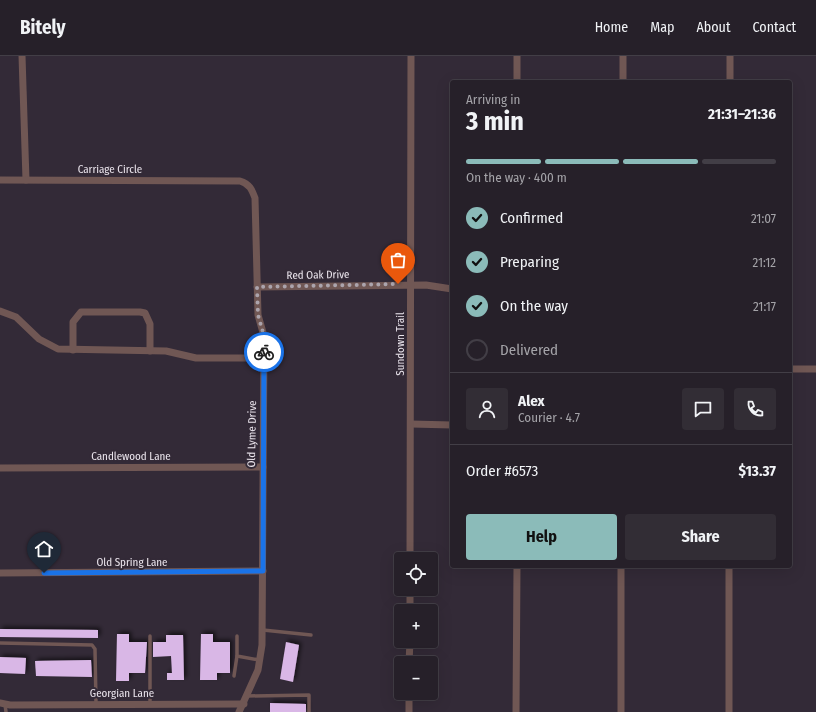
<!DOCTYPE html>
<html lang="en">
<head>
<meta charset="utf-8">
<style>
	body { margin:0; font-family:"Fira Sans Condensed",sans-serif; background:#322d35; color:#f1f3f6; height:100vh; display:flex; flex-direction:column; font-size:15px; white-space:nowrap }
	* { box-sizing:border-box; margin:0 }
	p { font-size:13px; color:#a4a3a8 }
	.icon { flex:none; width:22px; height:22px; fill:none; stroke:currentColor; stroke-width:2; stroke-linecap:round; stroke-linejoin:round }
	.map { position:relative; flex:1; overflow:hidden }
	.side { position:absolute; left:450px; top:24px; width:342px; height:488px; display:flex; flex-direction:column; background:#262029; border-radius:4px; box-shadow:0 4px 16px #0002,0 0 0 1px #423e46 }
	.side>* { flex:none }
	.buttons { position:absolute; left:394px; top:496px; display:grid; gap:8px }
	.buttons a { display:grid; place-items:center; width:44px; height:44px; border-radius:4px; background:#262029; box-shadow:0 4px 16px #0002,0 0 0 1px #423e46; font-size:20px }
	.pin { position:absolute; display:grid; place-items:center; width:34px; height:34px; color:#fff; margin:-41px -17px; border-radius:50% 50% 50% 0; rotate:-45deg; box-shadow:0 0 4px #0007 }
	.pin .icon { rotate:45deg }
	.courier { position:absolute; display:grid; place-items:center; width:40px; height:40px; margin:-20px; border:3px solid #1a73e8; border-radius:50%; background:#fff; color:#222; box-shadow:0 1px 5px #0007 }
	.head em { font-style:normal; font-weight:700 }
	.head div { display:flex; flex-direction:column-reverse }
	.head { display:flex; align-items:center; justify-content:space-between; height:68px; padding:0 16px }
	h1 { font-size:26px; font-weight:700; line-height:30px }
	.bar { display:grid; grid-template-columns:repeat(4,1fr); gap:6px 4px; align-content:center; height:48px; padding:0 16px }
	.bar i { height:5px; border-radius:3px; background:#423e46 }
	.bar .active { background:#8bbbb9 }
	.bar p { grid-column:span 4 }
	.line { display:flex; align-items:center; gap:10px; padding:0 16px; border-top:1px solid #423e46 }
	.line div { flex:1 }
	.round { display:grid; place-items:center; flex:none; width:42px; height:42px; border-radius:4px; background:#322d35 }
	ol { padding:0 16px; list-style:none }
	li { display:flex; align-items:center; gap:12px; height:44px }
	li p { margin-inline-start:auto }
	li .icon { padding:4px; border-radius:50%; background:#8bbbb9; color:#111; stroke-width:4 }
	li:last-child { color:#a4a3a8 }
	li i { width:22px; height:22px; border:2px solid #423e46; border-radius:50% }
	.button { display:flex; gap:8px; margin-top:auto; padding:8px 16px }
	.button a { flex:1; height:46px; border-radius:4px; background:#8bbbb9; color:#111; font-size:16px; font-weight:700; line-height:46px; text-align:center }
	.button a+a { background:#322d35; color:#f1f3f6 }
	header { display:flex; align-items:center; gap:24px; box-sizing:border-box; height:56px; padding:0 20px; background:#262029; border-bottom:1px solid #423e46 }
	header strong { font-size:19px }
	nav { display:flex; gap:22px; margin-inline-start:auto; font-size:14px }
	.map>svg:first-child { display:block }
</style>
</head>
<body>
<header>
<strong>Bitely</strong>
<nav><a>Home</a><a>Map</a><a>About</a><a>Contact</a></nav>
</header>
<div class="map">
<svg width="816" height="656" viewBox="0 0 816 656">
	<defs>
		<filter id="shadow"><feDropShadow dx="2.5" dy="-2.5" stdDeviation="2" flood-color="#0009"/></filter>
	</defs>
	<rect width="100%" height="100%" fill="#332a37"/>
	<g fill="#d9b7e6" filter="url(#shadow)">
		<polygon points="0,573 98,574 98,582 0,581"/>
		<polygon points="117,578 129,578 129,586 147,586 145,617 129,617 129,625 116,625"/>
		<polygon points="201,578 213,578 213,586 230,586 230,617 217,617 217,624 200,624"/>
		<polygon points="166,579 183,579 184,624 167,624 167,617 172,617 171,600 153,601 153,586 166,586"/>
		<polygon points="286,586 299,589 293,626 280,623"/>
		<polygon points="0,601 26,602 25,618 0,617"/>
		<polygon points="91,604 92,621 36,620 35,605"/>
		<polygon points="270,647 306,648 306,656 270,656"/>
	</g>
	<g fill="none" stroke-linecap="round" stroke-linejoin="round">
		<g stroke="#705754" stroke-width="3.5">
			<polyline points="263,574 311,579"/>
			<polyline points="150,580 150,648"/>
			<polyline points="237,580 237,600 259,604"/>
			<polyline points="0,587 92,589 95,593 96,648"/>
			<polyline points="234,620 237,600"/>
			<polyline points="247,640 309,639 309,656"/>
			<polyline points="5,648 6,656"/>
		</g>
		<g stroke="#705754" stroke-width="7">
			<polyline points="22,0 26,124"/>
			<polyline points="517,26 517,0"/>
			<polyline points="623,26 623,0"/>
			<polyline points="730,26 730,0"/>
			<path d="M0 124 240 125C250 128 252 134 255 142L258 259 264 280 262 589 258 614 239 656"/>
			<polyline points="257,231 426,229 452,233"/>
			<polyline points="0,255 16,261 39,283 58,293 166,295 196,302 264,302"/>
			<polyline points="73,294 73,266 81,256 140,256 145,257 150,268 150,295"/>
			<polyline points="790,313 816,313"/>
			<polyline points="411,368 452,369"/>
			<polyline points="0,412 263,411"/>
			<polyline points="410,503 411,0"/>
			<polyline points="0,517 263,515"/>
			<polyline points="410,555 410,533"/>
			<polyline points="409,607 410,585"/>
			<polyline points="409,637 409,656"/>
			<polyline points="0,647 10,649 244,648"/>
			<polyline points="516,656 517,510"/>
			<polyline points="621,656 621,510"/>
			<polyline points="729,656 729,510"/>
		</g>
	</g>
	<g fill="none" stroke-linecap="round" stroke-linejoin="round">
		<polyline stroke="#aba4ad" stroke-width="4" stroke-dasharray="0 7.2" points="264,296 264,280 258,259 257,231 398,228"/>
		<polyline stroke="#1a73e8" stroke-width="5" points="44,517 263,515 264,296"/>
	</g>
	<g text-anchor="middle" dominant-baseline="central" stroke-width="4" stroke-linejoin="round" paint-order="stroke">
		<g font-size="11" fill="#ebe5ed" stroke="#332a37">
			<text x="110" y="113">Carriage Circle</text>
			<text transform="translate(318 219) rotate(-1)">Red Oak Drive</text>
			<text transform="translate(400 288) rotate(-90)">Sundown Trail</text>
			<text transform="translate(252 378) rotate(-89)">Old Lyme Drive</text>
			<text x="131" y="400">Candlewood Lane</text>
			<text x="132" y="506">Old Spring Lane</text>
			<text x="122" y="637">Georgian Lane</text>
		</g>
	</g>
</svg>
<div class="buttons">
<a><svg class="icon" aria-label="locate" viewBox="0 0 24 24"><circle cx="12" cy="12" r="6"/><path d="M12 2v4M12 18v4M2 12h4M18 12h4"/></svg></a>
<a>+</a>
<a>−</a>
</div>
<div class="pin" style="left:398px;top:228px;background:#ea580c"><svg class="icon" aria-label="bag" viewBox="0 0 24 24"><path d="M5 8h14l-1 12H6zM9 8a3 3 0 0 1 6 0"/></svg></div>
<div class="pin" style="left:44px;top:517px;background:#1f2937"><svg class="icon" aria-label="home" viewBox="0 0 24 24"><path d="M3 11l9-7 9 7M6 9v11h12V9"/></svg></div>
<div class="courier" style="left:264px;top:296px"><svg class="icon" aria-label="bike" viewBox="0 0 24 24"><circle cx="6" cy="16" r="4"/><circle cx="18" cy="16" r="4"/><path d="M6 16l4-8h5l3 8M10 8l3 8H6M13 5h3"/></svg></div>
<section class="side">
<div class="head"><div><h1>3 min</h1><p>Arriving in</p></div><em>21:31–21:36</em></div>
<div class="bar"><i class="active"></i><i class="active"></i><i class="active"></i><i></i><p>On the way · 400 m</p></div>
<ol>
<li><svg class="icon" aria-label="check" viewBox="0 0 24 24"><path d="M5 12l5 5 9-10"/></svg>Confirmed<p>21:07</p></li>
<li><svg class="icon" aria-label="check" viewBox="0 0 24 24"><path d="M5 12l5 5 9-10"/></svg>Preparing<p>21:12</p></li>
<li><svg class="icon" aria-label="check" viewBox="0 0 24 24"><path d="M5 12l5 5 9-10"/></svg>On the way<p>21:17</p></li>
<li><i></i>Delivered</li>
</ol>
<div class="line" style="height:72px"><a class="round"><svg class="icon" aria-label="person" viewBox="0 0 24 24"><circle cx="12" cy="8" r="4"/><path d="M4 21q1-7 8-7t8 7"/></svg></a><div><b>Alex</b><p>Courier · 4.7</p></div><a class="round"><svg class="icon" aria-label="chat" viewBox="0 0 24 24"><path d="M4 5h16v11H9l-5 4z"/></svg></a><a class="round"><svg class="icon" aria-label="phone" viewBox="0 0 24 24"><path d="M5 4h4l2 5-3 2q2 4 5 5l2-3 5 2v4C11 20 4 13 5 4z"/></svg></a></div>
<div class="line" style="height:52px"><div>Order #6573</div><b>$13.37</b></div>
<div class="button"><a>Help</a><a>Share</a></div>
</section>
</div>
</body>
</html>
